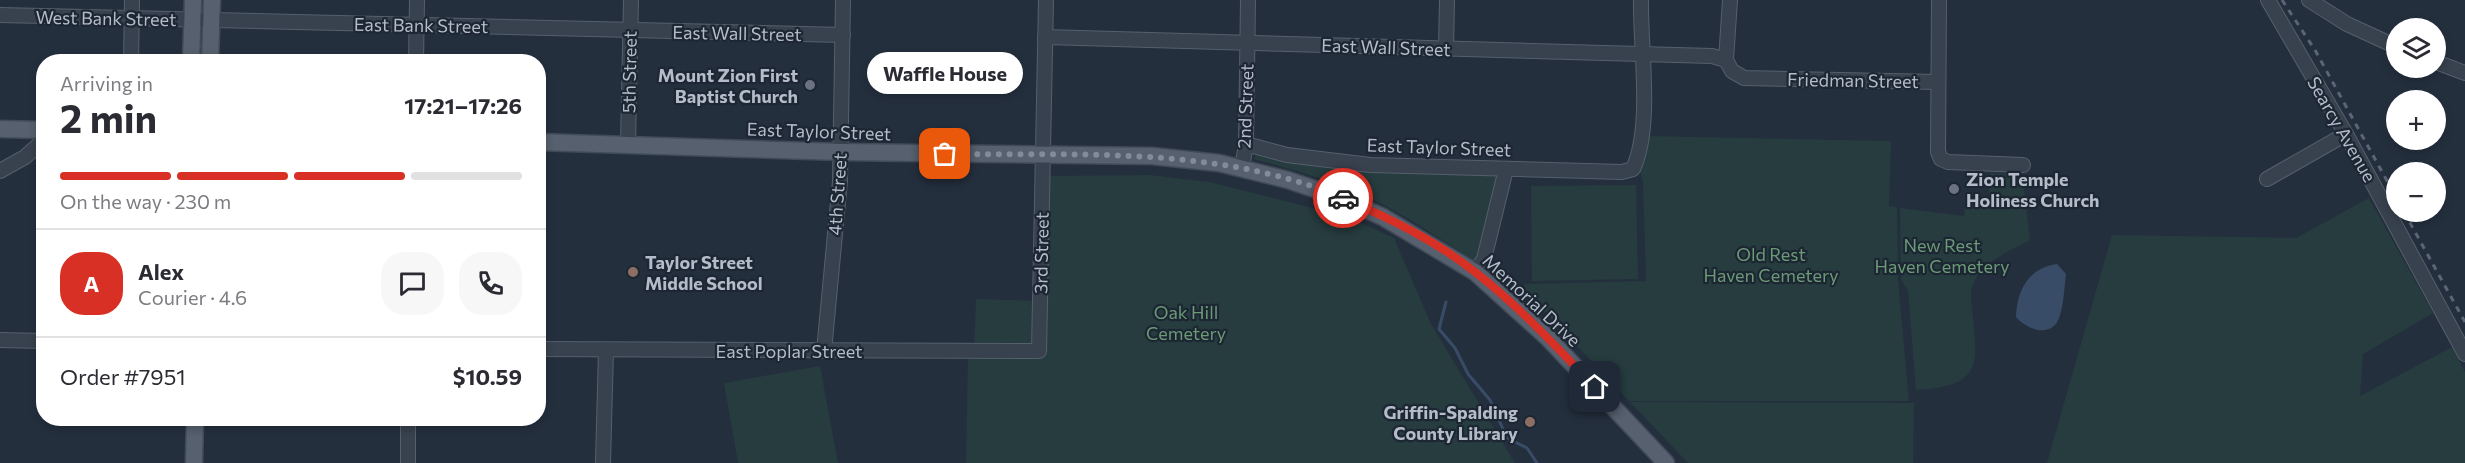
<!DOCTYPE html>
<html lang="en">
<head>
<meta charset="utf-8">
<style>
	body { margin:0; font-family:Commissioner,sans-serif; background:#f7f7f7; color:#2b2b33; height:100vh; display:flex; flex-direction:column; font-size:22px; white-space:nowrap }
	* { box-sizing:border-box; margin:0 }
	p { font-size:20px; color:#7c7c81 }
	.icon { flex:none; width:33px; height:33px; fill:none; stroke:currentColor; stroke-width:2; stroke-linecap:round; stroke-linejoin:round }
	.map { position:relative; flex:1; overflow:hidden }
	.details { position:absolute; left:36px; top:54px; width:510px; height:372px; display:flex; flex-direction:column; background:#fff; border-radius:24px; box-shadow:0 3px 9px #0003 }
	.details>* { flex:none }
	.controls { position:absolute; left:2386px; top:18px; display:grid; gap:12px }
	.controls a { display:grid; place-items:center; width:60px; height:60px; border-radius:50%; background:#fff; box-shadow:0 3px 9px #0003; font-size:30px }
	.pin { position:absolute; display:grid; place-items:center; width:51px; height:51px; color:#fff; margin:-26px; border-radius:12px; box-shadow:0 3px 9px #0006 }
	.courier { position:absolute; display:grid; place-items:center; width:60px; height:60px; margin:-30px; border:4px solid #d93025; border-radius:50%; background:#fff; color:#222; box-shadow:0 2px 8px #0007 }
	.bubble { position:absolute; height:42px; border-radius:21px; background:#fff; box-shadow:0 3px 9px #0003; font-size:20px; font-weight:700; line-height:42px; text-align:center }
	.headline em { font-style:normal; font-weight:700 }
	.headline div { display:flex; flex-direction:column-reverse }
	.headline { display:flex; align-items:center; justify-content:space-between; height:102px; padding:0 24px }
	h1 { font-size:39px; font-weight:700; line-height:45px }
	.bar { display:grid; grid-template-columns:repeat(4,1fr); gap:9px 6px; align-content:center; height:72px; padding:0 24px }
	.bar i { height:8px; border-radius:4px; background:#e1e1e2 }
	.bar .on { background:#d93025 }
	.bar p { grid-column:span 4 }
	.line { display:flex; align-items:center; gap:15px; padding:0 24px; border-top:2px solid #e1e1e2 }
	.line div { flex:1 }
	.round { display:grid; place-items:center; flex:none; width:63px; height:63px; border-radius:24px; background:#f7f7f7 }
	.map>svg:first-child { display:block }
</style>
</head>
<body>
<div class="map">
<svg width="2465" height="463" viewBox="0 0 2465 463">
	<rect width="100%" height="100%" fill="#242f3e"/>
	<g fill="#263c3f">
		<polygon points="1647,136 1891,141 1889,206 1897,207 1898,280 1909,401 1629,401 1525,291 1524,284 1646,281 1643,182 1639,169"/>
		<path d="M1258 153 1364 171 1499 175 1476 262C1440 239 1406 215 1368 197 1331 180 1292 169 1253 159Z"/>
		<path d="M1990 173 2022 174 2030 240C2010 251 1986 260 1975 280 1970 288 1971 299 1972 308 1978 365 1983 386 1916 390L1908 291 1901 279 1900 208 1964 216 1966 201 1988 203Z"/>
		<polygon points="1150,175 1209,182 1348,217 1394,238 1431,324 1515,463 966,463 968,357 974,357 976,299 1044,301 1047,176"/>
		<polygon points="1636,185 1638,279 1532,281 1531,186"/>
		<polygon points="2369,198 2433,313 2363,354 2360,396 2452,347 2465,372 2465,463 2047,463 2112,235 2296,238"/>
		<polygon points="820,366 838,463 738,463 724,383"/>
		<polygon points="1630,402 1914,403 1913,463 1688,463"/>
	</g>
	<path fill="#394c67" d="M2057 264 2066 274C2064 288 2064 305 2059 318 2051 339 2026 329 2016 317 2017 289 2029 268 2057 264Z"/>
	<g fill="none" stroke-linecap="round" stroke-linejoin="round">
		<polyline stroke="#394c67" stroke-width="3" points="1446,302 1439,329 1455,348 1468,374 1490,400 1507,438 1527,448 1537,463"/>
		<g stroke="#565f6c" stroke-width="16">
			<g id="minor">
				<polyline points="1939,0 1938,152 1941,159 1948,162 2023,165"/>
				<polyline points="2268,0 2346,134 2465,354"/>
				<polyline points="2309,0 2347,24 2397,47"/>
				<polyline points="0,15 843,35"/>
				<polyline points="1045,37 1712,56 1726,60"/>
				<polyline points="1446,49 1447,0"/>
				<polyline points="1726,60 1732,71 1744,78 1937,82"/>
				<polyline points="1726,60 1730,0"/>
				<polyline points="131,62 132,0"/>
				<polyline points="416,62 417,0"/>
				<polyline points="2436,62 2465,73"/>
				<polyline points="628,144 631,0"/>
				<path d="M1246 144 1287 155 1370 165 1622 172 1633 169C1653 126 1640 47 1641 0"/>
				<polyline points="1242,168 1246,144 1248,0"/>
				<polyline points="0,171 25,157 44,140"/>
				<polyline points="2267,179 2346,134"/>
				<polyline points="1475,272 1484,259 1506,169"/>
				<polyline points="0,340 44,341"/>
				<polyline points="538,349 1039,351 1046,0"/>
				<polyline points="824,351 840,181 843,0"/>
				<polyline points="408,463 408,418"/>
				<polyline points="603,463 606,350"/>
			</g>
		</g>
		<g stroke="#414a57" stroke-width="19">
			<g id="major">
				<polyline points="191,62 193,0"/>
				<polyline points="210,62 212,0"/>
				<polyline points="0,129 44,130"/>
				<polyline points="538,142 841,152 1152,156 1219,163 1288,180 1338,197 1383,217 1475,272 1548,338 1666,463"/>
				<polyline points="194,463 195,418"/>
			</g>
		</g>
		<use href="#minor" stroke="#38414e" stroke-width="14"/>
		<use href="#major" stroke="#56606e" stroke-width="16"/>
		<g stroke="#5a6575" stroke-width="3" stroke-dasharray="6 6" stroke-linecap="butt">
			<polyline points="2282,0 2315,50 2397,199"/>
			<polyline points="2404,212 2465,322"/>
		</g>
	</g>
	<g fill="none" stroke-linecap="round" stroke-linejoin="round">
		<path stroke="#828b98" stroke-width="6" stroke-dasharray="0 10.8" d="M945 154C1078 156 1217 145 1343 198"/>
		<path stroke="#d93025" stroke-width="8" d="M1343 198C1389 218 1436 241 1475 272 1519 306 1557 348 1595 387"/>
	</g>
	<g fill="#6b7280" stroke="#1d2633" stroke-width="2">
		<circle cx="810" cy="85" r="6"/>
		<circle cx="1954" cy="189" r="6"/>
	</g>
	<g fill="#8d6e63" stroke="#1d2633" stroke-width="2">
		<circle cx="633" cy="272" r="6"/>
		<circle cx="1530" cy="422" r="6"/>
	</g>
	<g text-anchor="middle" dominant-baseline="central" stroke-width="4.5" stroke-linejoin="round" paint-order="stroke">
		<g font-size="18" fill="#b4bcc9" stroke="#1d2633">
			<text transform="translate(106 18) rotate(1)">West Bank Street</text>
			<text transform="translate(421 25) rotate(1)">East Bank Street</text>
			<text transform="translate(737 33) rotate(1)">East Wall Street</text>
			<text transform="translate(1386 47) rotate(2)">East Wall Street</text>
			<text transform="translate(629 72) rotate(-89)">5th Street</text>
			<text transform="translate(1853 80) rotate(1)">Friedman Street</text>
			<text transform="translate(1245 106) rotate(-88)">2nd Street</text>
			<text transform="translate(2342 129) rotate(60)">Searcy Avenue</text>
			<text transform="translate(819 131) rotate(2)">East Taylor Street</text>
			<text transform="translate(1439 147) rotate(2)">East Taylor Street</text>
			<text transform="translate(837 194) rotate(-86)">4th Street</text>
			<text transform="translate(1041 253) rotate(-89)">3rd Street</text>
			<text transform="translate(1532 300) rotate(43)">Memorial Drive</text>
			<text x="789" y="351">East Poplar Street</text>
		</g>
		<g font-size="18" font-weight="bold" fill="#b4bcc9" stroke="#1d2633" text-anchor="end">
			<text x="798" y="75">Mount Zion First<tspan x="798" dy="21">Baptist Church</tspan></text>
			<text x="1966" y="179" text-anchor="start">Zion Temple<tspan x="1966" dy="21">Holiness Church</tspan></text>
			<text x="645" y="262" text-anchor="start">Taylor Street<tspan x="645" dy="21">Middle School</tspan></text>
			<text x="1518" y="412">Griffin-Spalding<tspan x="1518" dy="21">County Library</tspan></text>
		</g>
		<g font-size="18" fill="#6b9a76" stroke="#1d2633">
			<text x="1942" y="245">New Rest<tspan x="1942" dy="21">Haven Cemetery</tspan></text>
			<text x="1771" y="254">Old Rest<tspan x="1771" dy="21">Haven Cemetery</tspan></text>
			<text x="1186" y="312">Oak Hill<tspan x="1186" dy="21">Cemetery</tspan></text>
		</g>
	</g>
</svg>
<div class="controls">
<a><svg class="icon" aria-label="layers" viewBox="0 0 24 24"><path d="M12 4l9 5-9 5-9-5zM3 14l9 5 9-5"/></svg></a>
<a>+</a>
<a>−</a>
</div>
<div class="pin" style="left:945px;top:154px;background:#ea580c"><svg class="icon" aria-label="bag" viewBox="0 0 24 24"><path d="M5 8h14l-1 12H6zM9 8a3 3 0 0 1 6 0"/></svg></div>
<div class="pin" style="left:1595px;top:387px;background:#1f2937"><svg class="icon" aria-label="home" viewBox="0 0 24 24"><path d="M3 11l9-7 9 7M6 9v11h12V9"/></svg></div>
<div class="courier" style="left:1343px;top:198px"><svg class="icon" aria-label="car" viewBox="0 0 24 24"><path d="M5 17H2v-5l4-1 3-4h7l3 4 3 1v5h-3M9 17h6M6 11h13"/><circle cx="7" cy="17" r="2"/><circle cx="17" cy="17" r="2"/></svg></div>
<div class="bubble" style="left:867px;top:52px;width:156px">Waffle House</div>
<section class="details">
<div class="headline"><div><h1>2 min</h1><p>Arriving in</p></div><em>17:21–17:26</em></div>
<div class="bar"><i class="on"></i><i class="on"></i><i class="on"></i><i></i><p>On the way · 230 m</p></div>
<div class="line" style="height:108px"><b class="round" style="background:#d93025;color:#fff">A</b><div><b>Alex</b><p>Courier · 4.6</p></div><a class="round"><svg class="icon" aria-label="chat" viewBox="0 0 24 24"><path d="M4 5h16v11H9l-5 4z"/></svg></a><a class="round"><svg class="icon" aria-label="phone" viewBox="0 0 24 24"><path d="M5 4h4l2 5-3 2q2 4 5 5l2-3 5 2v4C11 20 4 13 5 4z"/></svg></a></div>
<div class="line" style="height:78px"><div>Order #7951</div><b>$10.59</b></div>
</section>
</div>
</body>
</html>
